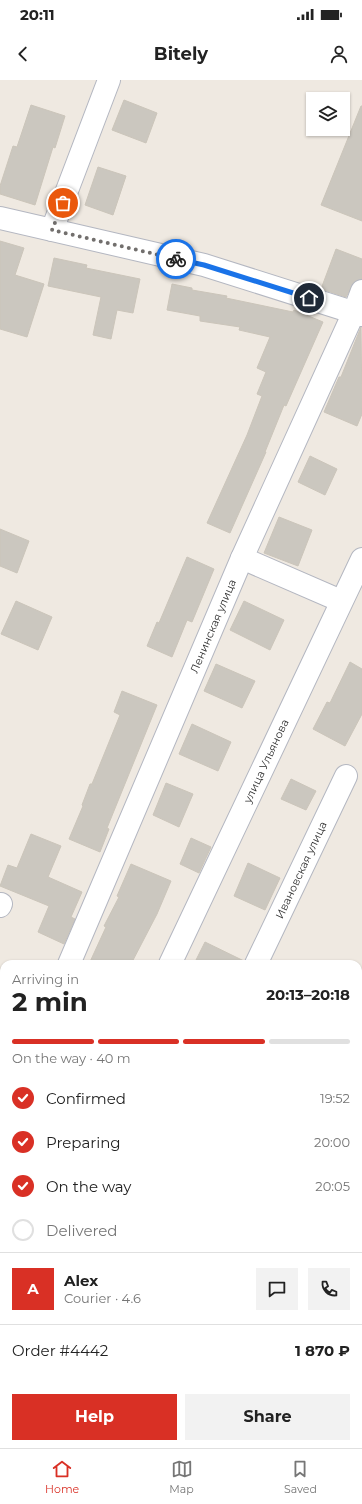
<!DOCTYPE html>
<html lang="en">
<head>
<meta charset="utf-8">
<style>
	body { margin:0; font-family:Montserrat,sans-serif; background:#f2f2f2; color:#222; height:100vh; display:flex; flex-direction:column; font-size:15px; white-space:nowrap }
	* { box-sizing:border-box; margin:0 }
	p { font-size:13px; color:#767676 }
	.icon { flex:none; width:22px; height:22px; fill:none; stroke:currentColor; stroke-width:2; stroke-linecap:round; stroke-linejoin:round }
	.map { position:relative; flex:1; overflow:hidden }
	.sheet { position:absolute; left:0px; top:880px; width:362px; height:488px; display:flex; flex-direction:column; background:#fff; border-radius:12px 12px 0 0; box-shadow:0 1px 3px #0004 }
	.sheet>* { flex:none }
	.controls { position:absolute; left:306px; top:12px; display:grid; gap:8px }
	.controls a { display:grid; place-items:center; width:44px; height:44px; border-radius:0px; background:#fff; box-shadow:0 1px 3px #0004; font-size:20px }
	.pin { position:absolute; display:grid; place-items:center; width:34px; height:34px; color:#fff; margin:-17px; border:2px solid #fff; border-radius:50%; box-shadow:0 1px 4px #0007 }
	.courier { position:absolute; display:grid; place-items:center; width:40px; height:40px; margin:-20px; border:3px solid #1a73e8; border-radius:50%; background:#fff; color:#222; box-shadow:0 1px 5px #0007 }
	.overview em { font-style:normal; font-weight:700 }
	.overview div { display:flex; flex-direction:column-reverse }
	.overview { display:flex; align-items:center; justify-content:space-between; height:68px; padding:0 12px }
	h1 { font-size:26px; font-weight:700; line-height:30px }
	.bar { display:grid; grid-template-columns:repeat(4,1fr); gap:6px 4px; align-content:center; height:48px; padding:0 12px }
	.bar i { height:5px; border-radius:3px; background:#e0e0e0 }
	.bar .current { background:#d93025 }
	.bar p { grid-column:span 4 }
	.line { display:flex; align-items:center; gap:10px; padding:0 12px; border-top:1px solid #e0e0e0 }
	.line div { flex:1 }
	.round { display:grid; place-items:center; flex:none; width:42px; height:42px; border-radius:0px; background:#f2f2f2 }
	ol { padding:0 12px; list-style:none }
	li { display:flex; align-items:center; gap:12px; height:44px }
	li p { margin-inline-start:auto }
	li .icon { padding:4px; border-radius:50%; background:#d93025; color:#fff; stroke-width:4 }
	li:last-child { color:#767676 }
	li i { width:22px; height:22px; border:2px solid #e0e0e0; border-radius:50% }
	.cta { display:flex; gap:8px; margin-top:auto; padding:8px 12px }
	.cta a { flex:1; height:46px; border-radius:0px; background:#d93025; color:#fff; font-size:16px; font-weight:700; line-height:46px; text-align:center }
	.cta a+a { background:#f2f2f2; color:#222 }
	.status { display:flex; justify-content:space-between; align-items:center; height:28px; padding:0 20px; background:#fff; direction:ltr }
	.status svg { height:11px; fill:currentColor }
	header { display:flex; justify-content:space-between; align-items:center; height:52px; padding:0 12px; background:#fff; font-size:18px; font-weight:700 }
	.tabs { display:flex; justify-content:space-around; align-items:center; height:56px; border-top:1px solid #e0e0e0; background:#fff; font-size:11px; color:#767676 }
	.tabs a { display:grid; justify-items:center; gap:2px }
	.tabs .current { color:#d93025 }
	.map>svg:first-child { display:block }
</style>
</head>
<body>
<div class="status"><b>20:11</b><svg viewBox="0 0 49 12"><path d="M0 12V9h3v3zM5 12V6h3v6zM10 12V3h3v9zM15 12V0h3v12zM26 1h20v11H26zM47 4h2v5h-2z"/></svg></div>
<header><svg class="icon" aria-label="back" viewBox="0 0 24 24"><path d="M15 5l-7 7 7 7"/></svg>Bitely<svg class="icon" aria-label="person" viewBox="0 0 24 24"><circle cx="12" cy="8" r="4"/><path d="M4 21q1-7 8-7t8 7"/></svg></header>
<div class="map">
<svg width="362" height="1368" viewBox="0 0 362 1368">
	<rect width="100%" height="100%" fill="#efe9e1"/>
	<polygon fill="#e3e1e8" points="0,1030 4,1030 4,1364 358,1364 358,1141 362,1144 362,1368 0,1368"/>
	<g fill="#cbc7bf" stroke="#cbc5ba">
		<polygon points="124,20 157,33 146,63 112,50"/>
		<polygon points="31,25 65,36 55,68 53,67 35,125 0,114 0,106 13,66 17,67"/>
		<polygon points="361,26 362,26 362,141 321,125"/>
		<polygon points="98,87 126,96 113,135 85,125"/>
		<polygon points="0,161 24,168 15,195 44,204 27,257 0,249"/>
		<polygon points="336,169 362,179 362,199 354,202 346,217 321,209"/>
		<polygon points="54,178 87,185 86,188 140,199 133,233 117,230 111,259 93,255 101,217 48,206"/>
		<polygon points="172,204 192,208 192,210 227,216 226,218 293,232 294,230 323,242 286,326 284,325 265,372 266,372 230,453 207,443 247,355 262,316 257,314 266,292 257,288 270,257 239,250 240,247 200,241 200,236 167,230"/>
		<polygon points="361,247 362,334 357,346 324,332 339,297 341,297"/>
		<polygon points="310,376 337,389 325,415 298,402"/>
		<polygon points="279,437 312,450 298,486 264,473"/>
		<polygon points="0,449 29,461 17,493 0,486"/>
		<polygon points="187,477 214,489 192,542 187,540 172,577 147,566 157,542 159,543"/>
		<polygon points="16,521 52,537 38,570 1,554"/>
		<polygon points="244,521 284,540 270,570 230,550"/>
		<polygon points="350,582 362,589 362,634 345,666 313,649 327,622 330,623"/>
		<polygon points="216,584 255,601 242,628 204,611"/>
		<polygon points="122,611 157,625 107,748 109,749 100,772 69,759 83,726 82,725 90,704 92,704 120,635 114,632"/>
		<polygon points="192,644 231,662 218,691 179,674"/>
		<polygon points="291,699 316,711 306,730 281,719"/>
		<polygon points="166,703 193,714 179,747 153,735"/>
		<polygon points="31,754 61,766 48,797 82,812 71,837 75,839 64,864 38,852 49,826 0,806 8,785 17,788"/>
		<polygon points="191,758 211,767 199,793 180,784"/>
		<polygon points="248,783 280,798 265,830 234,816"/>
		<polygon points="131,784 171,801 157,834 131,884 89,884 106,847 104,846 119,817 117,816"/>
		<polygon points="205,862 244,881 244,884 194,884"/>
	</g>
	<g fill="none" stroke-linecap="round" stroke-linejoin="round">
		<g stroke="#b4b7c1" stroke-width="24">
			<g id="minor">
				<polyline points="0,138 204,185 362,235"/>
				<polyline points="52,150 109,0"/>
				<polyline points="242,478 341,521"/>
				<polyline points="0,826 1,824"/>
				<polyline points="69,884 242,478 354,232 362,211"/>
				<polyline points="170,884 362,479"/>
				<polyline points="256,884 346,696"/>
				<polyline points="0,1006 4,1006"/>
			</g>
		</g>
		<use href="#minor" stroke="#fff" stroke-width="22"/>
	</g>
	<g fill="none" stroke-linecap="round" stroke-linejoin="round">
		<polyline stroke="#726f6d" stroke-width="4" stroke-dasharray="0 7.2" points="63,123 52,150 176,179"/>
		<polyline stroke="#1a73e8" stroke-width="5" points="176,179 204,185 309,218"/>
	</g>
	<g text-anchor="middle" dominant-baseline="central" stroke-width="3.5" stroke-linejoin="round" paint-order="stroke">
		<g font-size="11" fill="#2e2e2e" stroke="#fff">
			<text transform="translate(213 546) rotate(-67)">Ленинская улица</text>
			<text transform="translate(266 681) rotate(-65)">улица Ульянова</text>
			<text transform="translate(301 790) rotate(-65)">Ивановская улица</text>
		</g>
	</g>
</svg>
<div class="controls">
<a><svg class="icon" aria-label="layers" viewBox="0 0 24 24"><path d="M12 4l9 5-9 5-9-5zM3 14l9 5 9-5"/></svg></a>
</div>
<div class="pin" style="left:63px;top:123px;background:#ea580c"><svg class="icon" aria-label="bag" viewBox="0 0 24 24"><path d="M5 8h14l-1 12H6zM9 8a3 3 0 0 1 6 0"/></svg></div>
<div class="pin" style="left:309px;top:218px;background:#1f2937"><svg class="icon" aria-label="home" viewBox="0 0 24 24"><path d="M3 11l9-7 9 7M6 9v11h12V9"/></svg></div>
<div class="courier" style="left:176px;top:179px"><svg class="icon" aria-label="bike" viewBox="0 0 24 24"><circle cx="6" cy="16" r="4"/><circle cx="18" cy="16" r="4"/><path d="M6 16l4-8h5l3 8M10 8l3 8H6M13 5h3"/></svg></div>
<section class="sheet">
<div class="overview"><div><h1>2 min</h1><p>Arriving in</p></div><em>20:13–20:18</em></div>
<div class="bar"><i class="current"></i><i class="current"></i><i class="current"></i><i></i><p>On the way · 40 m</p></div>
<ol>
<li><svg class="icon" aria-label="check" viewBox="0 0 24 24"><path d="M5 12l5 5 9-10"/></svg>Confirmed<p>19:52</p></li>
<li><svg class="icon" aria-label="check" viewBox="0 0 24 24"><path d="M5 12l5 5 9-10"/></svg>Preparing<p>20:00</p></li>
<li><svg class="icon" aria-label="check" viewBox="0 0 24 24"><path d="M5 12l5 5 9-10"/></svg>On the way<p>20:05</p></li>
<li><i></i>Delivered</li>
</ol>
<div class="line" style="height:72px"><b class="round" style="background:#d93025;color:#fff">A</b><div><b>Alex</b><p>Courier · 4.6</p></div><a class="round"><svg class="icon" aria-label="chat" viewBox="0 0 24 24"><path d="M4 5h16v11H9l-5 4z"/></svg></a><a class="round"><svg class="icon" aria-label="phone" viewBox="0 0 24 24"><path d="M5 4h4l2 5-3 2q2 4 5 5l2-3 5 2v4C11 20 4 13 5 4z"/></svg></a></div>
<div class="line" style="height:52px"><div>Order #4442</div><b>1 870 ₽</b></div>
<div class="cta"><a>Help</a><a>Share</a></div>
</section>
</div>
<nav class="tabs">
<a class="current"><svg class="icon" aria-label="home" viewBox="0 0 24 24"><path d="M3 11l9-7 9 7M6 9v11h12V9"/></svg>Home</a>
<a><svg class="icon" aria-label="map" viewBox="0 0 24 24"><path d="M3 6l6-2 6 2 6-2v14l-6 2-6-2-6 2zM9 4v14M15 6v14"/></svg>Map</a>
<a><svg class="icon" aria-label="saved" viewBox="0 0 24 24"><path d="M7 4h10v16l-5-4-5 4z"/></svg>Saved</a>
</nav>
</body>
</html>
